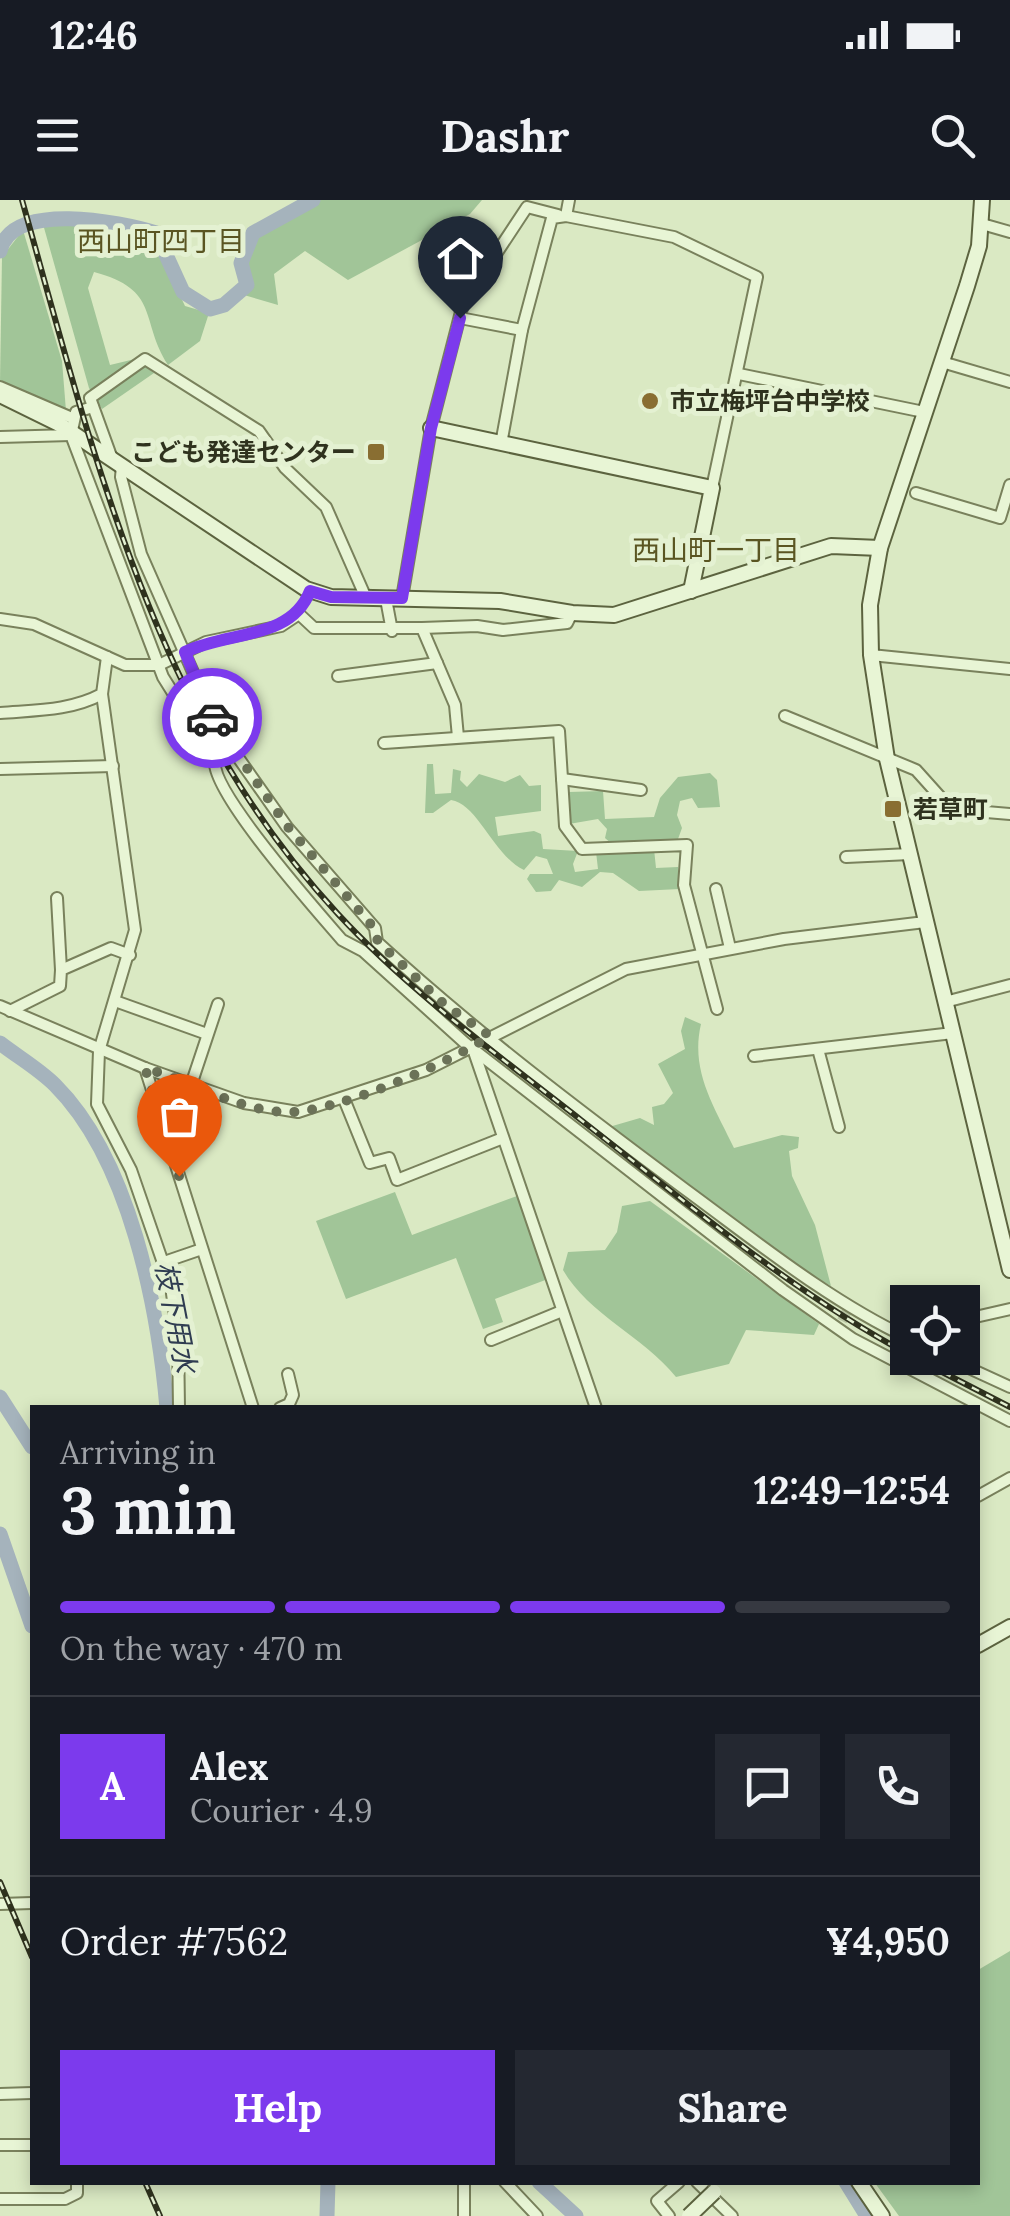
<!DOCTYPE html>
<html lang="en">
<head>
<meta charset="utf-8">
<style>
	body { margin:0; font-family:Lora,"Noto Sans JP",serif; background:#242831; color:#f1f3f6; height:100vh; display:flex; flex-direction:column; font-size:38px; white-space:nowrap }
	* { box-sizing:border-box; margin:0 }
	p { font-size:32px; color:#9ea1a6 }
	.icon { flex:none; width:55px; height:55px; fill:none; stroke:currentColor; stroke-width:2; stroke-linecap:round; stroke-linejoin:round }
	.map { position:relative; flex:1; overflow:hidden }
	.panel { position:absolute; left:30px; top:1205px; width:950px; height:780px; display:flex; flex-direction:column; background:#171b24; border-radius:0px; box-shadow:0 5px 15px #0003 }
	.panel>* { flex:none }
	.buttons { position:absolute; left:890px; top:1085px; display:grid; gap:20px }
	.buttons a { display:grid; place-items:center; width:90px; height:90px; border-radius:0px; background:#171b24; box-shadow:0 5px 15px #0003; font-size:50px }
	.pin { position:absolute; display:grid; place-items:center; width:85px; height:85px; color:#fff; margin:-102px -42px; border-radius:50% 50% 50% 0; rotate:-45deg; box-shadow:0 0 10px #0007 }
	.pin .icon { rotate:45deg }
	.courier { position:absolute; display:grid; place-items:center; width:100px; height:100px; margin:-50px; border:8px solid #7c3aed; border-radius:50%; background:#fff; color:#222; box-shadow:0 2px 12px #0007 }
	.summary em { font-style:normal; font-weight:700 }
	.summary div { display:flex; flex-direction:column-reverse }
	.summary { display:flex; align-items:center; justify-content:space-between; height:170px; padding:0 30px }
	h1 { font-size:65px; font-weight:700; line-height:75px }
	.bar { display:grid; grid-template-columns:repeat(4,1fr); gap:15px 10px; align-content:center; height:120px; padding:0 30px }
	.bar i { height:12px; border-radius:8px; background:#363941 }
	.bar .on { background:#7c3aed }
	.bar p { grid-column:span 4 }
	.line { display:flex; align-items:center; gap:25px; padding:0 30px; border-top:2px solid #363941 }
	.line div { flex:1 }
	.round { display:grid; place-items:center; flex:none; width:105px; height:105px; border-radius:0px; background:#242831 }
	.primary-button { display:flex; gap:20px; margin-top:auto; padding:20px 30px }
	.primary-button a { flex:1; height:115px; border-radius:0px; background:#7c3aed; color:#fff; font-size:40px; font-weight:700; line-height:115px; text-align:center }
	.primary-button a+a { background:#242831; color:#f1f3f6 }
	.status { display:flex; justify-content:space-between; align-items:center; height:70px; padding:0 50px; background:#171b24; direction:ltr }
	.status svg { height:28px; fill:currentColor }
	header { display:flex; justify-content:space-between; align-items:center; height:130px; padding:0 30px; background:#171b24; font-size:45px; font-weight:700 }
	.map>svg:first-child { display:block }
</style>
</head>
<body>
<div class="status"><b>12:46</b><svg viewBox="0 0 49 12"><path d="M0 12V9h3v3zM5 12V6h3v6zM10 12V3h3v9zM15 12V0h3v12zM26 1h20v11H26zM47 4h2v5h-2z"/></svg></div>
<header><svg class="icon" aria-label="menu" viewBox="0 0 24 24"><path d="M4 6h16M4 12h16M4 18h16"/></svg>Dashr<svg class="icon" aria-label="search" viewBox="0 0 24 24"><circle cx="10" cy="10" r="6"/><path d="M15 15l6 6"/></svg></header>
<div class="map">
<svg width="1010" height="2016" viewBox="0 0 1010 2016">
	<rect width="100%" height="100%" fill="#dae9c3"/>
	<g fill="#a1c598">
		<polygon points="305,0 482,0 470,14 348,80 305,51 274,74 278,105 244,95 241,48 282,11"/>
		<path d="M41 17 129 28 155 43 185 106 209 113 200 141 168 165C139 119 161 90 94 72L88 88 110 165 135 159 154 173 102 209 89 188Z"/>
		<polygon points="23,30 62,161 66,211 0,182 2,57"/>
		<path d="M427 564H433L435 594 451 593 453 569 461 571 460 580 467 587 479 574 505 582 520 575 529 586 541 585V611L495 617 498 636 534 631 541 634 543 649 578 651 573 664 575 672 598 669 596 652 654 649 656 668 678 667 680 689 639 691 613 673 600 672 582 687 559 680 551 691 536 692 527 679 530 674H553L547 659 536 656 524 670C493 655 478 604 451 600L433 613H425Z"/>
		<polygon points="710,573 717,580 720,607 698,608 692,598 680,601 677,615 682,628 678,639 613,645 605,638 607,629 598,619 569,624 569,592 603,591 605,619 654,617 660,598 678,577"/>
		<path d="M685 817 701 824C690 871 714 906 734 948L782 935 799 937 798 948 789 951 792 976 815 1025 831 1086 799 1068 609 927 640 918 654 925 652 907 664 904 673 893 658 864 685 849 681 831Z"/>
		<polygon points="395,992 412,1035 517,996 548,1079 495,1099 503,1122 483,1129 456,1058 346,1099 316,1021"/>
		<path d="M650 1001 819 1124 814 1135 746 1130 729 1164 676 1177C643 1136 589 1115 563 1070L568 1052 605 1050 617 1032 622 1006Z"/>
		<polygon points="1010,1751 1010,2016 899,2016 875,1983 978,1982 978,1770"/>
	</g>
	<g fill="none" stroke-linecap="round" stroke-linejoin="round">
		<g stroke="#a5b3bc" stroke-width="15">
			<path d="M0 51C12 0 120 22 156 33L183 92 210 109 224 105 247 85 241 63 253 33 313 0"/>
			<path d="M0 843C18 857 39 869 55 885 130 960 158 1107 167 1208"/>
			<polyline points="0,1197 32,1247"/>
			<polyline points="0,1334 32,1426"/>
			<polyline points="539,1982 576,2016"/>
			<polyline points="846,1982 867,2016"/>
			<polyline points="327,2016 328,1982"/>
		</g>
		<polyline stroke="#b8c4a2" stroke-width="10" stroke-dasharray="10 5" stroke-linecap="butt" points="842,1121 847,1111"/>
		<g stroke="#79815c" stroke-width="14">
			<g id="street">
				<polyline points="566,16 569,0"/>
				<polyline points="982,24 1010,32"/>
				<polyline points="460,118 522,130"/>
				<polyline points="942,162 1010,182"/>
				<polyline points="739,174 924,212"/>
				<polyline points="0,187 72,218"/>
				<path d="M93 207 76 212 71 235 163 477 215 560C209 590 318 712 342 740L363 751 465 843 783 1090 853 1139 1010 1221"/>
				<polyline points="0,237 71,235"/>
				<polyline points="501,244 522,130 552,18 566,16 674,37 757,77 712,288"/>
				<polyline points="111,256 90,198 145,159 259,231 285,268 326,307 366,398"/>
				<path d="M122 265 121 277 141 354 218 529 287 627 375 728 377 742C474 831 580 911 686 990 757 1042 828 1100 908 1138"/>
				<polyline points="916,293 1000,318 1010,285"/>
				<polyline points="402,398 431,228 463,104 527,7 558,15"/>
				<polyline points="386,399 392,431"/>
				<polyline points="0,419 34,424 125,465 159,465 206,442 281,426 299,414 314,428 422,428 455,505 458,537"/>
				<polyline points="422,428 477,426 503,430 567,423 572,413"/>
				<polyline points="871,455 1010,469"/>
				<polyline points="338,476 437,463"/>
				<polyline points="102,494 135,730 99,851 97,904 131,970 171,1086 178,1138 179,1208"/>
				<path d="M0 513C36 510 70 511 102 494L107 457"/>
				<polyline points="785,516 916,570 951,609 1010,614"/>
				<polyline points="384,543 559,531 565,626 582,649 687,645 684,685 717,809"/>
				<polyline points="0,569 113,566"/>
				<polyline points="562,579 641,590"/>
				<polyline points="846,657 910,654"/>
				<polyline points="716,689 730,748"/>
				<polyline points="57,698 61,770"/>
				<polyline points="115,801 207,834"/>
				<polyline points="945,802 1010,785"/>
				<polyline points="0,806 145,868 244,903 298,912 426,870 626,769 784,739 925,722"/>
				<polyline points="10,811 60,786 61,770 111,748 130,755"/>
				<polyline points="473,849 596,1208"/>
				<polyline points="818,849 839,927"/>
				<polyline points="754,856 953,833"/>
				<polyline points="145,868 253,1208"/>
				<polyline points="192,882 218,804"/>
				<polyline points="344,899 370,963 389,958 397,980 503,938"/>
				<polyline points="164,1062 202,1049"/>
				<polyline points="962,1120 1010,1109"/>
				<polyline points="491,1140 562,1111"/>
				<polyline points="947,1158 1010,1187"/>
				<polyline points="280,1208 289,1204 293,1195 288,1174"/>
				<polyline points="978,1296 1010,1278"/>
				<polyline points="0,1704 32,1703"/>
				<polyline points="0,1894 32,1893"/>
				<polyline points="0,1945 32,1945"/>
				<polyline points="464,1982 464,2016"/>
				<polyline points="505,1982 537,2016"/>
				<polyline points="697,1982 732,2016"/>
				<polyline points="0,1999 65,1999 77,1993 77,1982"/>
				<polyline points="669,2016 657,2001 679,1982"/>
			</g>
		</g>
		<g stroke="#5c633f" stroke-width="18">
			<g id="secondary">
				<polyline points="982,0 979,46 967,86 880,348 870,405 871,455 887,559 1010,1070"/>
				<polyline points="0,195 59,224 306,389 331,397 500,401 572,413 614,415 831,346 880,348"/>
				<polyline points="431,228 712,288 691,391"/>
				<polyline points="978,1445 1010,1427"/>
				<polyline points="859,1982 882,2016"/>
			</g>
		</g>
		<use href="#street" stroke="#e8f5d5" stroke-width="10"/>
		<use href="#secondary" stroke="#e8f5d5" stroke-width="14"/>
		<g stroke="#2f321e" stroke-width="6">
			<g id="rail">
				<path d="M22 0C93 253 154 516 338 714 411 793 497 854 581 920 686 1002 789 1090 908 1154"/>
				<polyline points="915,1158 1010,1207"/>
				<polyline points="0,1682 32,1757"/>
				<polyline points="145,1982 160,2016"/>
			</g>
		</g>
		<use href="#rail" stroke="#e4f1d2" stroke-width="2.5" stroke-dasharray="8" stroke-linecap="butt"/>
		<g stroke="#5c633f" stroke-width="18" stroke-linecap="butt">
			<polyline id="secondary-bridge" points="689,2016 714,1992"/>
		</g>
		<use href="#secondary-bridge" stroke="#e8f5d5" stroke-width="14"/>
	</g>
	<g fill="none" stroke-linecap="round" stroke-linejoin="round">
		<path stroke="#6b7258" stroke-width="10" stroke-dasharray="0 18" d="M179 976 145 868C189 881 238 910 284 912 331 915 449 863 490 836L444 804 378 742 374 728 287 626 212 518"/>
		<path stroke="#7c3aed" stroke-width="12" d="M212 518 185 452C229 431 291 440 310 391L331 397 402 398 431 228 460 118"/>
	</g>
	<g fill="#896e32" stroke="#e4f1d2" stroke-width="4">
		<circle cx="650" cy="201" r="10"/>
		<rect x="366" y="242" width="20" height="20" rx="5"/>
		<rect x="883" y="599" width="20" height="20" rx="5"/>
	</g>
	<g text-anchor="middle" dominant-baseline="central" stroke-width="10" stroke-linejoin="round" paint-order="stroke">
		<g font-size="25" font-weight="bold" fill="#2f321e" stroke="#e4f1d2" text-anchor="start">
			<text x="670" y="201">市立梅坪台中学校</text>
			<text x="356" y="252" text-anchor="end">こども発達センター</text>
			<text x="913" y="609">若草町</text>
		</g>
		<g font-size="28" fill="#5a5522" stroke="#e4f1d2">
			<text x="161" y="41">西山町四丁目</text>
			<text x="716" y="350">西山町一丁目</text>
		</g>
		<g font-size="28" font-style="italic" fill="#2f3c51" stroke="#e4f1d2">
			<text transform="translate(176 1117) rotate(79)">枝下用水</text>
		</g>
	</g>
</svg>
<div class="buttons">
<a><svg class="icon" aria-label="locate" viewBox="0 0 24 24"><circle cx="12" cy="12" r="6"/><path d="M12 2v4M12 18v4M2 12h4M18 12h4"/></svg></a>
</div>
<div class="pin" style="left:179px;top:976px;background:#ea580c"><svg class="icon" aria-label="bag" viewBox="0 0 24 24"><path d="M5 8h14l-1 12H6zM9 8a3 3 0 0 1 6 0"/></svg></div>
<div class="pin" style="left:460px;top:118px;background:#1f2937"><svg class="icon" aria-label="home" viewBox="0 0 24 24"><path d="M3 11l9-7 9 7M6 9v11h12V9"/></svg></div>
<div class="courier" style="left:212px;top:518px"><svg class="icon" aria-label="car" viewBox="0 0 24 24"><path d="M5 17H2v-5l4-1 3-4h7l3 4 3 1v5h-3M9 17h6M6 11h13"/><circle cx="7" cy="17" r="2"/><circle cx="17" cy="17" r="2"/></svg></div>
<section class="panel">
<div class="summary"><div><h1>3 min</h1><p>Arriving in</p></div><em>12:49–12:54</em></div>
<div class="bar"><i class="on"></i><i class="on"></i><i class="on"></i><i></i><p>On the way · 470 m</p></div>
<div class="line" style="height:180px"><b class="round" style="background:#7c3aed;color:#fff">A</b><div><b>Alex</b><p>Courier · 4.9</p></div><a class="round"><svg class="icon" aria-label="chat" viewBox="0 0 24 24"><path d="M4 5h16v11H9l-5 4z"/></svg></a><a class="round"><svg class="icon" aria-label="phone" viewBox="0 0 24 24"><path d="M5 4h4l2 5-3 2q2 4 5 5l2-3 5 2v4C11 20 4 13 5 4z"/></svg></a></div>
<div class="line" style="height:130px"><div>Order #7562</div><b>¥4,950</b></div>
<div class="primary-button"><a>Help</a><a>Share</a></div>
</section>
</div>
</body>
</html>
